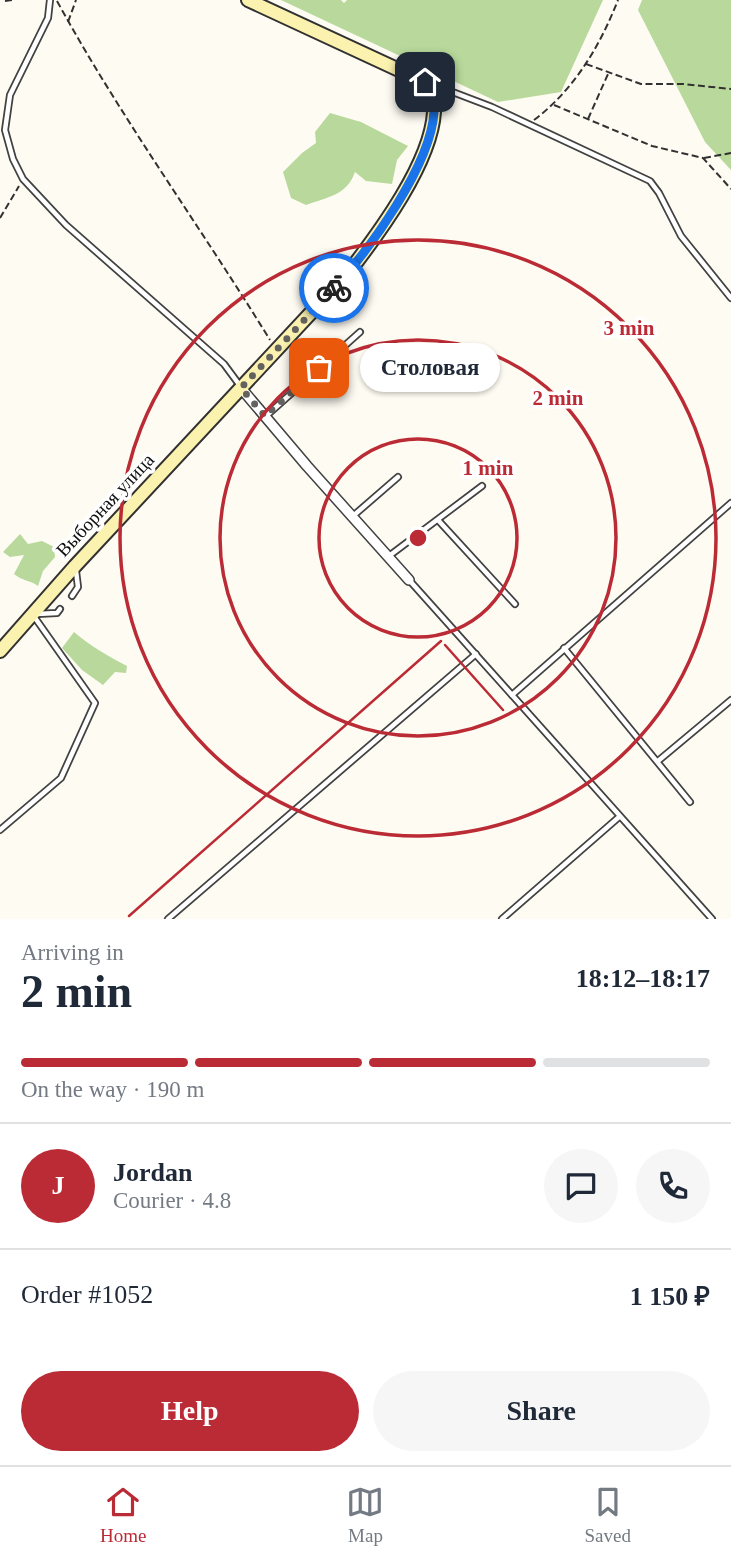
<!DOCTYPE html>
<html lang="en">
<head>
<meta charset="utf-8">
<style>
	body { margin:0; font-family:"Times New Roman",serif; background:#f6f6f7; color:#1f2937; height:100vh; display:flex; flex-direction:column; font-size:26px; white-space:nowrap }
	* { box-sizing:border-box; margin:0 }
	p { font-size:23px; color:#747a83 }
	.icon { flex:none; width:38px; height:38px; fill:none; stroke:currentColor; stroke-width:2; stroke-linecap:round; stroke-linejoin:round }
	.map { position:relative; height:919px; overflow:hidden }
	.details { display:flex; flex-direction:column; background:#fff; flex:1 }
	.details>* { flex:none }
	.pin { position:absolute; display:grid; place-items:center; width:60px; height:60px; color:#fff; margin:-30px; border-radius:14px; box-shadow:0 4px 10px #0006 }
	.courier { position:absolute; display:grid; place-items:center; width:70px; height:70px; margin:-35px; border:5px solid #1a73e8; border-radius:50%; background:#fff; color:#222; box-shadow:0 2px 9px #0007 }
	.bubble { position:absolute; height:49px; border-radius:24px; background:#fff; box-shadow:0 2px 5px #0004; font-size:23px; font-weight:700; line-height:49px; text-align:center }
	.overview em { font-style:normal; font-weight:700 }
	.overview div { display:flex; flex-direction:column-reverse }
	.overview { display:flex; align-items:center; justify-content:space-between; height:119px; padding:0 21px }
	h1 { font-size:46px; font-weight:700; line-height:52px }
	.bar { display:grid; grid-template-columns:repeat(4,1fr); gap:10px 7px; align-content:center; height:84px; padding:0 21px }
	.bar i { height:9px; border-radius:5px; background:#e0e1e3 }
	.bar .selected { background:#bb2b35 }
	.bar p { grid-column:span 4 }
	.line { display:flex; align-items:center; gap:18px; padding:0 21px; border-top:2px solid #e0e1e3 }
	.line div { flex:1 }
	.round { display:grid; place-items:center; flex:none; width:74px; height:74px; border-radius:37px; background:#f6f6f7 }
	.button { display:flex; gap:14px; margin-top:auto; padding:14px 21px }
	.button a { flex:1; height:80px; border-radius:42px; background:#bb2b35; color:#fff; font-size:28px; font-weight:700; line-height:80px; text-align:center }
	.button a+a { background:#f6f6f7; color:#1f2937 }
	.tabs { display:flex; justify-content:space-around; align-items:center; height:98px; border-top:2px solid #e0e1e3; background:#fff; font-size:19px; color:#747a83 }
	.tabs a { display:grid; justify-items:center; gap:4px }
	.tabs .selected { color:#bb2b35 }
	.map>svg:first-child { display:block }
</style>
</head>
<body>
<div class="map">
<svg width="731" height="919" viewBox="0 0 731 919">
	<rect width="100%" height="100%" fill="#fefcf2"/>
	<g fill="#b8d99b">
		<polygon points="281,0 341,0 344,3 347,0 603,0 561,92 498,102"/>
		<polygon points="642,0 731,0 731,170 705,142 638,10"/>
		<path d="M330 113 361 122 408 146 397 160 392 184 366 181 355 172C347 195 328 197 306 205L291 198 283 172 302 153 316 143 315 132Z"/>
		<path d="M20 534 28 544 42 541 54 547 55 557 43 571 38 586C30 580 22 581 14 574L24 555 10 557 3 552Z"/>
		<path d="M74 632C90 646 108 656 127 666L126 673 115 672 103 685 82 670 62 648Z"/>
	</g>
	<g fill="none" stroke-linecap="round" stroke-linejoin="round">
		<g stroke="#424242" stroke-width="8">
			<g id="service">
				<polyline points="50,0 48,18 10,95 5,130 13,159 23,179 66,225 224,364 241,387"/>
				<polyline points="429,83 492,107 650,181 659,193 681,236 731,298"/>
				<polyline points="266,416 360,332"/>
				<polyline points="353,516 398,477"/>
				<polyline points="438,520 515,604"/>
				<polyline points="389,556 482,486"/>
				<polyline points="410,581 512,695 731,503"/>
				<polyline points="72,596 78,587 76,571"/>
				<polyline points="37,614 57,613 60,609"/>
				<polyline points="564,648 690,802"/>
				<polyline points="512,695 712,919"/>
				<polyline points="658,761 731,700"/>
				<polyline points="0,830 61,778 95,703 33,615"/>
				<polyline points="168,919 476,654"/>
				<polyline points="502,919 619,817"/>
			</g>
		</g>
		<g stroke="#424242" stroke-width="12">
			<polyline id="minor" points="241,388 307,466 409,580"/>
		</g>
		<g stroke="#313131" stroke-width="16">
			<path id="secondary" d="M0 651 75 566 348 273C379 233 431 163 434 112 435 102 431 91 425 82L248 0"/>
		</g>
		<g stroke="#313131" stroke-width="2" stroke-dasharray="7 3.5" stroke-linecap="butt">
			<polyline points="5,1 12,0"/>
			<path d="M57 1C121 118 200 226 270 340"/>
			<polyline points="68,22 76,0"/>
			<polyline points="586,64 641,84 683,84 731,89"/>
			<polyline points="554,105 652,146 703,158 731,189"/>
			<polyline points="588,119 608,74"/>
			<path d="M534 120C574 90 600 46 618 0"/>
			<polyline points="704,158 731,153"/>
			<polyline points="0,218 19,186"/>
		</g>
		<use href="#service" stroke="#fff" stroke-width="4.5"/>
		<use href="#minor" stroke="#fff" stroke-width="9"/>
		<use href="#secondary" stroke="#fcf2af" stroke-width="12"/>
		<g stroke="#bb2b35" stroke-width="2.5">
			<polyline points="445,645 503,710"/>
			<polyline points="129,916 441,641"/>
		</g>
	</g>
	<g fill="none" stroke-linecap="round" stroke-linejoin="round">
		<polyline stroke="#63625e" stroke-width="7" stroke-dasharray="0 12.6" points="319,368 265,416 241,388 334,288"/>
		<path stroke="#1a73e8" stroke-width="9" d="M334 288C370 249 431 165 434 112 435 101 430 91 425 82"/>
	</g>
	<g fill="none" stroke="#bb2b35" stroke-width="3.5">
		<circle cx="418" cy="538" r="99"/>
		<circle cx="418" cy="538" r="198"/>
		<circle cx="418" cy="538" r="298"/>
	</g>
	<g text-anchor="middle" dominant-baseline="central" stroke-width="7" stroke-linejoin="round" paint-order="stroke">
		<g font-size="19" fill="#0f0f0f" stroke="#fff">
			<text transform="translate(105 505) rotate(-47)">Выборная улица</text>
		</g>
	</g>
	<circle cx="418" cy="538" r="10" fill="#bb2b35" stroke="#fff" stroke-width="3.5"/>
	<g font-size="21" text-anchor="middle" font-weight="bold" fill="#bb2b35" stroke="#fff" stroke-width="7" stroke-linejoin="round" paint-order="stroke">
		<text x="629" y="335">3 min</text>
		<text x="558" y="405">2 min</text>
		<text x="488" y="475">1 min</text>
	</g>
</svg>
<div class="pin" style="left:319px;top:368px;background:#ea580c"><svg class="icon" aria-label="bag" viewBox="0 0 24 24"><path d="M5 8h14l-1 12H6zM9 8a3 3 0 0 1 6 0"/></svg></div>
<div class="pin" style="left:425px;top:82px;background:#1f2937"><svg class="icon" aria-label="home" viewBox="0 0 24 24"><path d="M3 11l9-7 9 7M6 9v11h12V9"/></svg></div>
<div class="courier" style="left:334px;top:288px"><svg class="icon" aria-label="bike" viewBox="0 0 24 24"><circle cx="6" cy="16" r="4"/><circle cx="18" cy="16" r="4"/><path d="M6 16l4-8h5l3 8M10 8l3 8H6M13 5h3"/></svg></div>
<div class="bubble" style="left:360px;top:343px;width:140px">Столовая</div>
</div>
<section class="details">
<div class="overview"><div><h1>2 min</h1><p>Arriving in</p></div><em>18:12–18:17</em></div>
<div class="bar"><i class="selected"></i><i class="selected"></i><i class="selected"></i><i></i><p>On the way · 190 m</p></div>
<div class="line" style="height:126px"><b class="round" style="background:#bb2b35;color:#fff">J</b><div><b>Jordan</b><p>Courier · 4.8</p></div><a class="round"><svg class="icon" aria-label="chat" viewBox="0 0 24 24"><path d="M4 5h16v11H9l-5 4z"/></svg></a><a class="round"><svg class="icon" aria-label="phone" viewBox="0 0 24 24"><path d="M5 4h4l2 5-3 2q2 4 5 5l2-3 5 2v4C11 20 4 13 5 4z"/></svg></a></div>
<div class="line" style="height:91px"><div>Order #1052</div><b>1 150 ₽</b></div>
<div class="button"><a>Help</a><a>Share</a></div>
</section>
<nav class="tabs">
<a class="selected"><svg class="icon" aria-label="home" viewBox="0 0 24 24"><path d="M3 11l9-7 9 7M6 9v11h12V9"/></svg>Home</a>
<a><svg class="icon" aria-label="map" viewBox="0 0 24 24"><path d="M3 6l6-2 6 2 6-2v14l-6 2-6-2-6 2zM9 4v14M15 6v14"/></svg>Map</a>
<a><svg class="icon" aria-label="saved" viewBox="0 0 24 24"><path d="M7 4h10v16l-5-4-5 4z"/></svg>Saved</a>
</nav>
</body>
</html>
